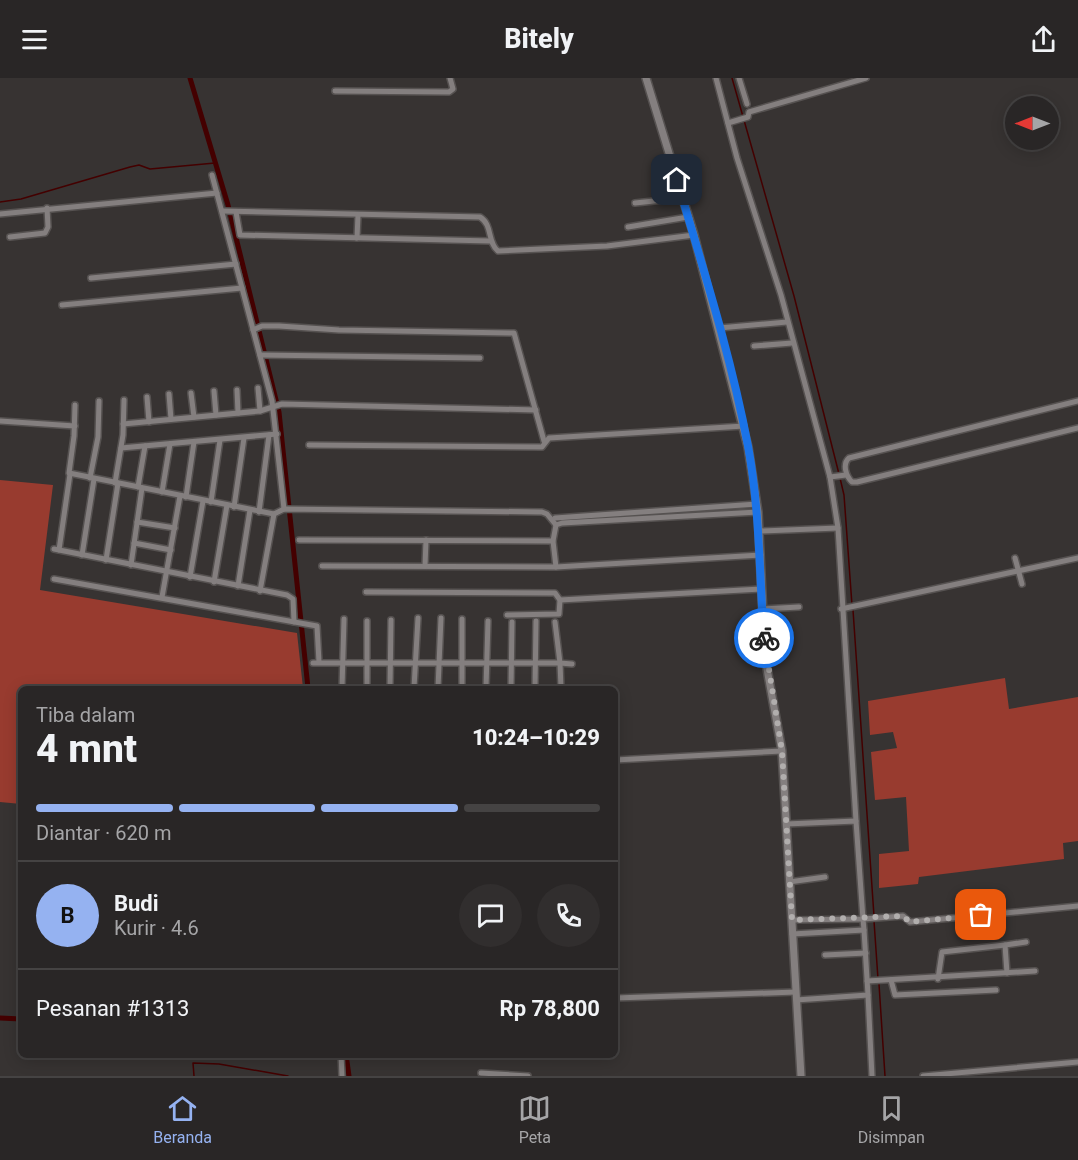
<!DOCTYPE html>
<html lang="id">
<head>
<meta charset="utf-8">
<style>
	body { margin:0; font-family:Roboto,sans-serif; background:#312e2e; color:#f1f3f6; height:100vh; display:flex; flex-direction:column; font-size:22px; white-space:nowrap }
	* { box-sizing:border-box; margin:0 }
	p { font-size:20px; color:#a5a5a7 }
	.icon { flex:none; width:33px; height:33px; fill:none; stroke:currentColor; stroke-width:2; stroke-linecap:round; stroke-linejoin:round }
	.map { position:relative; flex:1; overflow:hidden }
	.drawer { position:absolute; left:18px; top:608px; width:600px; height:372px; display:flex; flex-direction:column; background:#292626; border-radius:9px; box-shadow:0 3px 15px #0003,0 0 0 2px #454343 }
	.drawer>* { flex:none }
	.needle { width:39px; rotate:270deg }
	.fabs { position:absolute; left:1005px; top:18px; display:grid; gap:12px }
	.fabs a { display:grid; place-items:center; width:54px; height:54px; border-radius:50%; background:#292626; box-shadow:0 3px 15px #0003,0 0 0 2px #454343; font-size:30px }
	.pin { position:absolute; display:grid; place-items:center; width:51px; height:51px; color:#fff; margin:-26px; border-radius:12px; box-shadow:0 3px 9px #0006 }
	.courier { position:absolute; display:grid; place-items:center; width:60px; height:60px; margin:-30px; border:4px solid #1a73e8; border-radius:50%; background:#fff; color:#222; box-shadow:0 2px 8px #0007 }
	.head em { font-style:normal; font-weight:800 }
	.head div { display:flex; flex-direction:column-reverse }
	.head { display:flex; align-items:center; justify-content:space-between; height:102px; padding:0 18px }
	h1 { font-size:39px; font-weight:800; line-height:45px }
	.bar { display:grid; grid-template-columns:repeat(4,1fr); gap:9px 6px; align-content:center; height:72px; padding:0 18px }
	.bar i { height:8px; border-radius:4px; background:#454343 }
	.bar .active { background:#95b2f1 }
	.bar p { grid-column:span 4 }
	.line { display:flex; align-items:center; gap:15px; padding:0 18px; border-top:2px solid #454343 }
	.line div { flex:1 }
	.round { display:grid; place-items:center; flex:none; width:63px; height:63px; border-radius:32px; background:#312e2e }
	header { display:flex; justify-content:space-between; align-items:center; height:78px; padding:0 18px; background:#292626; font-size:27px; font-weight:800 }
	.tab-bar { display:flex; justify-content:space-around; align-items:center; height:84px; border-top:2px solid #454343; background:#292626; font-size:16px; color:#a5a5a7 }
	.tab-bar a { display:grid; justify-items:center; gap:3px }
	.tab-bar .active { color:#95b2f1 }
	.map>svg:first-child { display:block }
</style>
</head>
<body>
<header><svg class="icon" aria-label="menu" viewBox="0 0 24 24"><path d="M4 6h16M4 12h16M4 18h16"/></svg>Bitely<svg class="icon" aria-label="share" viewBox="0 0 24 24"><path d="M12 15V3M7 8l5-5 5 5M5 13v7h14v-7"/></svg></header>
<div class="map">
<svg width="1078" height="998" viewBox="0 0 1078 998">
	<rect width="100%" height="100%" fill="#373332"/>
	<g fill="#983b2f">
		<polygon points="0,402 53,407 40,512 297,555 303,610 21,610 21,726 0,724"/>
		<polygon points="1005,600 1009,631 1078,619 1078,763 1063,765 1064,781 919,799 918,806 879,810 879,776 909,773 906,719 875,722 871,674 897,670 893,654 870,657 868,623"/>
	</g>
	<g fill="none" stroke-linecap="round" stroke-linejoin="round">
		<g stroke="#400" stroke-width="1.5">
			<polyline points="732,0 794,218 839,396"/>
			<polyline points="0,124 21,121 130,89 139,87 150,91 215,85"/>
			<polyline points="840,400 844,417 852,527"/>
			<polyline points="853,532 874,838"/>
			<polyline points="874,843 878,901"/>
			<polyline points="879,906 885,998"/>
			<polyline points="194,998 193,985 219,986 288,998"/>
		</g>
		<g stroke="#400" stroke-width="5">
			<polyline points="190,0 228,127 279,334 308,610"/>
			<polyline points="0,940 21,941"/>
			<polyline points="346,976 349,998"/>
		</g>
		<g stroke="#565251" stroke-width="8">
			<g id="minor">
				<polyline points="716,0 737,80 781,217 830,399 838,450 856,743"/>
				<polyline points="739,0 747,26"/>
				<polyline points="335,13 449,14 453,11 450,0"/>
				<polyline points="728,45 748,39 749,34 866,0"/>
				<polyline points="212,97 272,323 284,431"/>
				<polyline points="635,125 682,120"/>
				<path d="M222 133 480 139C493 147 487 164 498 173L607 168 694 157"/>
				<polyline points="236,134 240,157 490,163"/>
				<polyline points="0,136 217,115"/>
				<polyline points="628,149 688,139"/>
				<polyline points="10,159 45,155 48,149 47,130"/>
				<polyline points="357,160 358,137"/>
				<polyline points="91,200 236,186"/>
				<polyline points="62,227 242,210"/>
				<polyline points="719,250 787,244"/>
				<polyline points="253,252 262,248 279,248 339,252 514,255 544,363"/>
				<polyline points="754,268 792,265"/>
				<polyline points="260,277 480,280"/>
				<polyline points="258,310 260,333"/>
				<polyline points="237,312 238,335"/>
				<polyline points="214,313 216,337"/>
				<polyline points="191,315 194,339"/>
				<polyline points="169,316 171,341"/>
				<polyline points="147,319 149,344"/>
				<path d="M1078 323 849 380C842 386 846 398 852 404H857L1078 350"/>
				<polyline points="75,327 74,358 69,395 274,436"/>
				<polyline points="0,343 75,348"/>
				<polyline points="123,346 260,333 282,326 536,332"/>
				<polyline points="309,367 542,369 549,360 744,348"/>
				<polyline points="121,370 277,356"/>
				<polyline points="830,399 846,397"/>
				<polyline points="90,400 98,359 99,323"/>
				<polyline points="115,405 123,357 124,322"/>
				<polyline points="138,409 145,368"/>
				<polyline points="162,414 170,366"/>
				<polyline points="186,419 194,364"/>
				<polyline points="211,424 220,362"/>
				<polyline points="234,429 244,360"/>
				<polyline points="259,434 269,357"/>
				<polyline points="555,440 757,426"/>
				<polyline points="137,444 175,450"/>
				<polyline points="759,453 838,450"/>
				<polyline points="299,462 553,463"/>
				<polyline points="134,465 171,472"/>
				<polyline points="54,471 287,517 293,521 294,544"/>
				<polyline points="59,472 70,396"/>
				<polyline points="82,477 94,401"/>
				<polyline points="1015,480 1022,506"/>
				<polyline points="106,482 118,405"/>
				<polyline points="131,487 142,410"/>
				<polyline points="322,488 556,489 553,463 556,447 562,445 758,434"/>
				<polyline points="425,488 426,462"/>
				<polyline points="556,489 761,477"/>
				<polyline points="190,499 203,423"/>
				<polyline points="54,501 317,548 319,584"/>
				<polyline points="214,504 227,427"/>
				<polyline points="238,508 250,432"/>
				<polyline points="260,513 274,436 284,431 542,434 547,436 556,447"/>
				<polyline points="366,514 555,515 560,522 559,536 507,537"/>
				<polyline points="162,519 180,418"/>
				<polyline points="560,522 761,511"/>
				<polyline points="762,531 799,529"/>
				<polyline points="841,531 1078,480"/>
				<polyline points="555,544 560,585 572,586"/>
				<polyline points="313,585 560,585 561,610"/>
				<polyline points="342,610 344,541"/>
				<polyline points="367,610 367,543"/>
				<polyline points="390,610 391,542"/>
				<polyline points="414,610 418,540"/>
				<polyline points="438,610 441,540"/>
				<polyline points="462,610 462,541"/>
				<polyline points="486,610 488,543"/>
				<polyline points="511,610 512,544"/>
				<polyline points="535,610 536,543"/>
				<polyline points="615,682 782,673"/>
				<polyline points="786,746 856,743 863,841 792,842"/>
				<polyline points="789,804 825,799"/>
				<polyline points="864,852 863,841 903,838 910,844 1078,828"/>
				<polyline points="792,856 864,852 868,917 796,922"/>
				<polyline points="825,877 866,875"/>
				<polyline points="1007,895 1005,867 1026,864"/>
				<polyline points="938,901 942,874 1005,867"/>
				<polyline points="891,902 895,917 996,912"/>
				<polyline points="867,903 1035,893"/>
				<polyline points="868,917 872,998"/>
				<polyline points="615,920 796,914"/>
				<polyline points="341,976 342,998"/>
				<polyline points="481,995 528,998"/>
				<polyline points="923,998 1078,984"/>
			</g>
		</g>
		<g stroke="#565251" stroke-width="10">
			<polyline id="tertiary" points="646,0 694,157 748,369 758,434 765,580 782,673 801,998"/>
		</g>
		<use href="#minor" stroke="#847f7f" stroke-width="5"/>
		<use href="#tertiary" stroke="#847f7f" stroke-width="7"/>
	</g>
	<g fill="none" stroke-linecap="round" stroke-linejoin="round">
		<polyline stroke="#b1aead" stroke-width="6" stroke-dasharray="0 10.8" points="764,560 782,673 792,842 903,838 910,844 981,837"/>
		<path stroke="#1a73e8" stroke-width="8" d="M677 102C703 190 731 278 748 368 760 432 759 495 764 560"/>
	</g>
</svg>
<div class="fabs">
<a><svg class="needle" viewBox="-14 -14 28 28"><path d="M0-13l5 13h-10z" fill="#e53935"/><path d="M0 13l5-13h-10z" fill="#a5a5a7"/></svg></a>
</div>
<div class="pin" style="left:981px;top:837px;background:#ea580c"><svg class="icon" aria-label="bag" viewBox="0 0 24 24"><path d="M5 8h14l-1 12H6zM9 8a3 3 0 0 1 6 0"/></svg></div>
<div class="pin" style="left:677px;top:102px;background:#1f2937"><svg class="icon" aria-label="home" viewBox="0 0 24 24"><path d="M3 11l9-7 9 7M6 9v11h12V9"/></svg></div>
<div class="courier" style="left:764px;top:560px"><svg class="icon" aria-label="bike" viewBox="0 0 24 24"><circle cx="6" cy="16" r="4"/><circle cx="18" cy="16" r="4"/><path d="M6 16l4-8h5l3 8M10 8l3 8H6M13 5h3"/></svg></div>
<section class="drawer">
<div class="head"><div><h1>4 mnt</h1><p>Tiba dalam</p></div><em>10:24–10:29</em></div>
<div class="bar"><i class="active"></i><i class="active"></i><i class="active"></i><i></i><p>Diantar · 620 m</p></div>
<div class="line" style="height:108px"><b class="round" style="background:#95b2f1;color:#111">B</b><div><b>Budi</b><p>Kurir · 4.6</p></div><a class="round"><svg class="icon" aria-label="chat" viewBox="0 0 24 24"><path d="M4 5h16v11H9l-5 4z"/></svg></a><a class="round"><svg class="icon" aria-label="phone" viewBox="0 0 24 24"><path d="M5 4h4l2 5-3 2q2 4 5 5l2-3 5 2v4C11 20 4 13 5 4z"/></svg></a></div>
<div class="line" style="height:78px"><div>Pesanan #1313</div><b>Rp 78,800</b></div>
</section>
</div>
<nav class="tab-bar">
<a class="active"><svg class="icon" aria-label="home" viewBox="0 0 24 24"><path d="M3 11l9-7 9 7M6 9v11h12V9"/></svg>Beranda</a>
<a><svg class="icon" aria-label="map" viewBox="0 0 24 24"><path d="M3 6l6-2 6 2 6-2v14l-6 2-6-2-6 2zM9 4v14M15 6v14"/></svg>Peta</a>
<a><svg class="icon" aria-label="saved" viewBox="0 0 24 24"><path d="M7 4h10v16l-5-4-5 4z"/></svg>Disimpan</a>
</nav>
</body>
</html>
